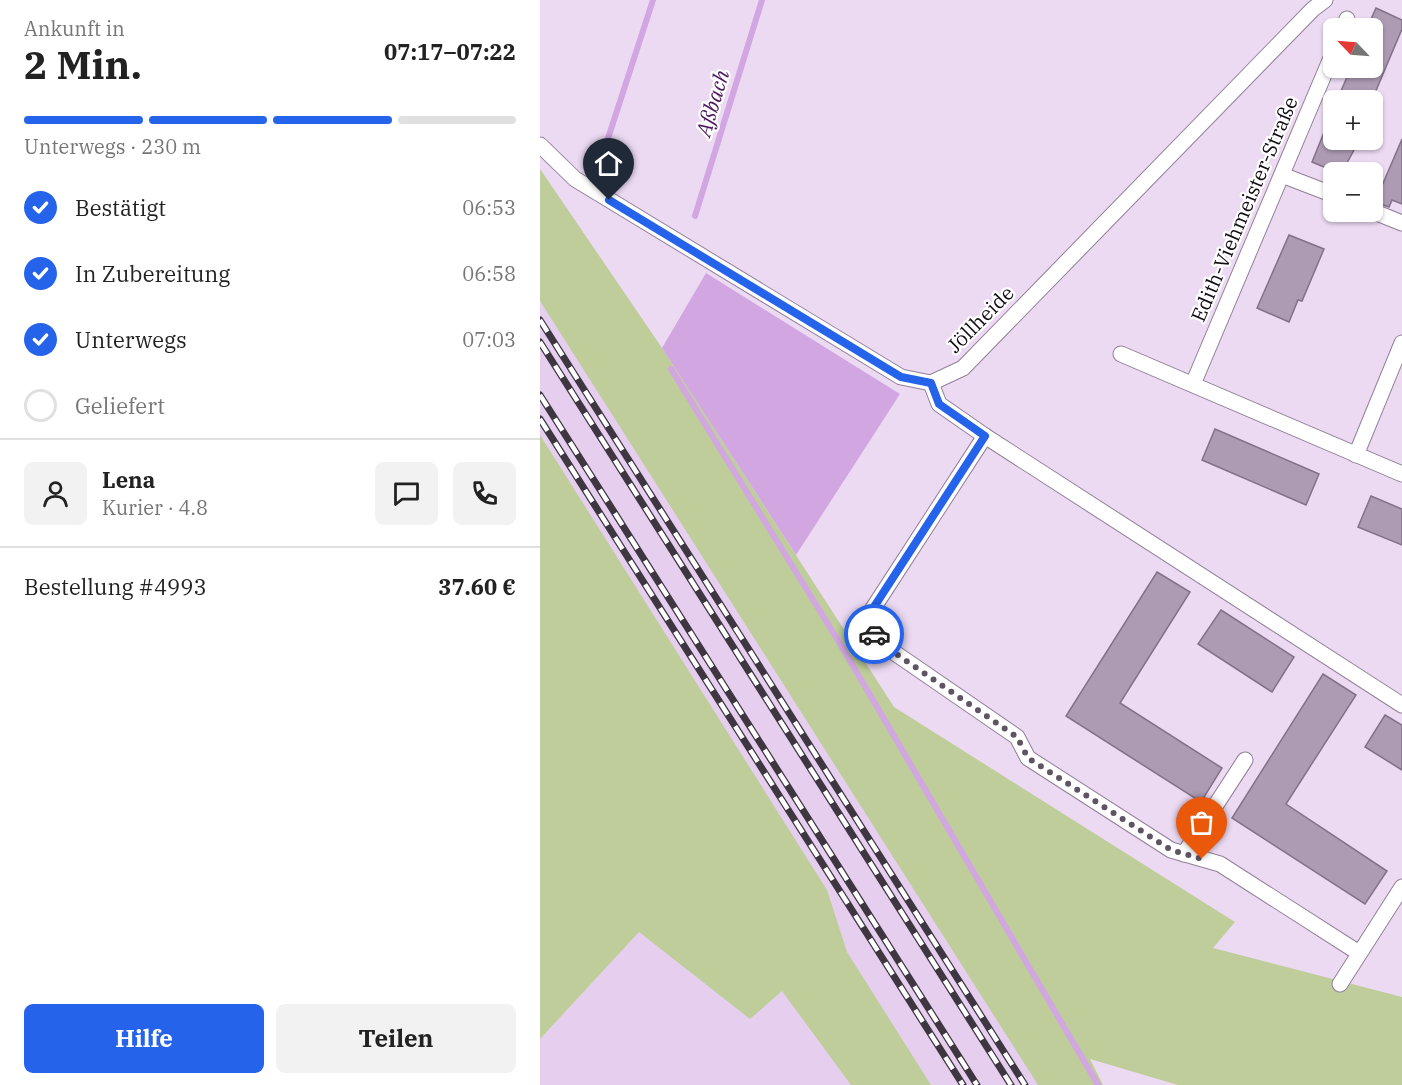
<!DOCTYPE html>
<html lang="de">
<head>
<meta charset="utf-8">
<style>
	body { margin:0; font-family:"IBM Plex Serif",serif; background:#f2f2f2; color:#222; height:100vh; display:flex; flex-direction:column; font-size:22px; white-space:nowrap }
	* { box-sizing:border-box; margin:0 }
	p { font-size:20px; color:#767676 }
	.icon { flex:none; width:33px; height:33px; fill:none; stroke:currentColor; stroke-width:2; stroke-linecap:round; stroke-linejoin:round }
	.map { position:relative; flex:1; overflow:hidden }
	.panel { display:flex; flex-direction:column; background:#fff; width:540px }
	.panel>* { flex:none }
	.needle { width:39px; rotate:295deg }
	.buttons { position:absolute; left:783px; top:18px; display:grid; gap:12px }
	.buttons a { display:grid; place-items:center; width:60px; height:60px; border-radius:9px; background:#fff; box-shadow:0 2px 4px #0004; font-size:30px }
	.pin { position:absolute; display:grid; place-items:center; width:51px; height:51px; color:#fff; margin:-62px -26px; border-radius:50% 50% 50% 0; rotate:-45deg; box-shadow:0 0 6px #0007 }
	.pin .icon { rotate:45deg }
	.courier { position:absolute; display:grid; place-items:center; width:60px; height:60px; margin:-30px; border:4px solid #2563eb; border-radius:50%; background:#fff; color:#222; box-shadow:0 2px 8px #0007 }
	.summary em { font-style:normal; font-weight:800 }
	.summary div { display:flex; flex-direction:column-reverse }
	.summary { display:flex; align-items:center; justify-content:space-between; height:102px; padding:0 24px }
	h1 { font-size:39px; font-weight:800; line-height:45px }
	.bar { display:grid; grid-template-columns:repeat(4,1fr); gap:9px 6px; align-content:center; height:72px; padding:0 24px }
	.bar i { height:8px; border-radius:4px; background:#e0e0e0 }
	.bar .on { background:#2563eb }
	.bar p { grid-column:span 4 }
	.line { display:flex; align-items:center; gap:15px; padding:0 24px; border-top:2px solid #e0e0e0 }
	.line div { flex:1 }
	.round { display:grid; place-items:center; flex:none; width:63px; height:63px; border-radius:9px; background:#f2f2f2 }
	ol { padding:0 24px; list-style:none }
	li { display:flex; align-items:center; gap:18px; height:66px }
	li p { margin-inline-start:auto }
	li .icon { padding:6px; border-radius:50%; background:#2563eb; color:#fff; stroke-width:4 }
	li:last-child { color:#767676 }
	li i { width:33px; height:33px; border:3px solid #e0e0e0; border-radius:50% }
	.primary-button { display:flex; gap:12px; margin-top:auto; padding:12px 24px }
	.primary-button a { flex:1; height:69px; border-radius:9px; background:#2563eb; color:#fff; font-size:24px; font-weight:800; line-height:69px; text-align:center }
	.primary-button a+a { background:#f2f2f2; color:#222 }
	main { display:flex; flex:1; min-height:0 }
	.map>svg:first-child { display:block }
</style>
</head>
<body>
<main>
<section class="panel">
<div class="summary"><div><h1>2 Min.</h1><p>Ankunft in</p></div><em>07:17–07:22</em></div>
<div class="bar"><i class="on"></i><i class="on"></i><i class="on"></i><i></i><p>Unterwegs · 230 m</p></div>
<ol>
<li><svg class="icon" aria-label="check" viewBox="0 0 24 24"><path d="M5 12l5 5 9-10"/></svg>Bestätigt<p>06:53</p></li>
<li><svg class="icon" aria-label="check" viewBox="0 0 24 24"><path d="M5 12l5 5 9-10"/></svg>In Zubereitung<p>06:58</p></li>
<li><svg class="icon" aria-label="check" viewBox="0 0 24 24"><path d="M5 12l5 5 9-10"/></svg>Unterwegs<p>07:03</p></li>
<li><i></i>Geliefert</li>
</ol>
<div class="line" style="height:108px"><a class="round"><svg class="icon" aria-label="person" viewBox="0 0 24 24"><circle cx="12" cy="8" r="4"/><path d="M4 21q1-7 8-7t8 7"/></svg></a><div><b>Lena</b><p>Kurier · 4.8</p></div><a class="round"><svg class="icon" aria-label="chat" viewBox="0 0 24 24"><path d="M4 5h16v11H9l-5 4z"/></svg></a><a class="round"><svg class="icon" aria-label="phone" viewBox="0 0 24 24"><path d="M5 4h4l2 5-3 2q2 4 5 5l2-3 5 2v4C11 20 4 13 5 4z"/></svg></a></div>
<div class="line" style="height:78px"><div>Bestellung #4993</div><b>37.60 €</b></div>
<div class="primary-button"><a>Hilfe</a><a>Teilen</a></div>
</section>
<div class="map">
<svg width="862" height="1085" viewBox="0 0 862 1085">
	<rect width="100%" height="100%" fill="#ecdaf3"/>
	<polygon fill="#e5ceee" points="0,169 122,348 354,707 563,1085 0,1085 0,1039 99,932 208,1017 0,677"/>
	<g fill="#becd99">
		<polygon points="0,169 122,348 354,707 695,922 673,948 862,997 862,1085 638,1085 550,1059 563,1085 498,1085 0,301"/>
		<polygon points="0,435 287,890 307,952 391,1085 311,1085 242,991 210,1019 99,932 0,1039"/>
	</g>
	<polygon fill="#d2a6e1" points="166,273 360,394 256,555 122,348"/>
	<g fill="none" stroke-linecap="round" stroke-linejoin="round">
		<g stroke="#d2a6e1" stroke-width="6">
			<polyline points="59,166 113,0"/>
			<polyline points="155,216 222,0"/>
			<polyline points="131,369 299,642 558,1085"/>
		</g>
	</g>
	<g fill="#ad9bb4" stroke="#827188" stroke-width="1.5">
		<polygon points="836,8 862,20 862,29 832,100 797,100 811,68 832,68 832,28 827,28"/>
		<polygon points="793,110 794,140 816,140 812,149 814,150 802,172 796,172 772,162"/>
		<polygon points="862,139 862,204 852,200 849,207 835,202"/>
		<polygon points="749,235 784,249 762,301 758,300 749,322 717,308"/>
		<polygon points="675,429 779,474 766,505 662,460"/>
		<polygon points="831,496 862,509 862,545 818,527"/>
		<polygon points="617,572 650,592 580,703 682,768 661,802 526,716"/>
		<polygon points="681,610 754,657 732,692 658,644"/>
		<polygon points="783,674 816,695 746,804 847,871 825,904 692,818"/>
		<polygon points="845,715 862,725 862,770 825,747"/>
	</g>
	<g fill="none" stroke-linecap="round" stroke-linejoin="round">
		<g stroke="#918098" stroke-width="17">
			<g id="street">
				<polyline points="803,28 807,19"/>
				<polyline points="0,145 35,179 361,377 391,383 423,368 773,9 785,0"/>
				<polyline points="742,175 794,195"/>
				<polyline points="832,211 862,223"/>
				<polyline points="581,354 862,474"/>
				<polyline points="391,383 399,404 445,436 862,705"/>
				<polyline points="653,384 794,51"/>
				<polyline points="445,436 332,610 329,628 339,642 477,737 488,758 631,850 680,864 819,953"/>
				<polyline points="816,455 862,343"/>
				<polyline points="644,854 705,760"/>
				<polyline points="800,984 862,887"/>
			</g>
		</g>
		<use href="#street" stroke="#fff" stroke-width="15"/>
		<g stroke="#3e3641" stroke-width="7">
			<g id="rail">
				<polyline points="0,320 485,1085"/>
				<polyline points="0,342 471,1085"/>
				<polyline points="0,395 437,1085"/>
				<polyline points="0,419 423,1085"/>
			</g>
		</g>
		<use href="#rail" stroke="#fff" stroke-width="4.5" stroke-dasharray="14" stroke-linecap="butt"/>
	</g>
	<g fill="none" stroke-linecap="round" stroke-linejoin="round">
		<polyline stroke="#5e5462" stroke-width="6" stroke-dasharray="0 10.8" points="334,634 339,642 477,737 488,758 631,850 662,859"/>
		<polyline stroke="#2563eb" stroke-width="8" points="69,200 361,377 391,383 399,404 445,436 332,610 329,628 334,634"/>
	</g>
	<g text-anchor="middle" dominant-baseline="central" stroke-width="4.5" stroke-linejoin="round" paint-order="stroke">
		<g font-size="20" fill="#120c14" stroke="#fff">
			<text transform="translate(704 209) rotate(-67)">Edith-Viehmeister-Straße</text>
			<text transform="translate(440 319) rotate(-45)">Jöllheide</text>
		</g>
		<g font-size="21" font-style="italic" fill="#4d185e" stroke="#fff">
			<text transform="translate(172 103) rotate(-73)">Aßbach</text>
		</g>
	</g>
</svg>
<div class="buttons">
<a><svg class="needle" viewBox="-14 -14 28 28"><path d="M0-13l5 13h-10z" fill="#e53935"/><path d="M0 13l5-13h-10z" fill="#767676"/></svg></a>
<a>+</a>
<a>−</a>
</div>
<div class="pin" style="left:662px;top:859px;background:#ea580c"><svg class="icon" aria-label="bag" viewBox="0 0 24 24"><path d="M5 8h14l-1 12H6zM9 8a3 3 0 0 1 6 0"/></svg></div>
<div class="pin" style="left:69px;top:200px;background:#1f2937"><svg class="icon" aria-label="home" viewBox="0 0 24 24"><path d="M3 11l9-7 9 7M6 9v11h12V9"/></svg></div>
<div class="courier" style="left:334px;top:634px"><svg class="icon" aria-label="car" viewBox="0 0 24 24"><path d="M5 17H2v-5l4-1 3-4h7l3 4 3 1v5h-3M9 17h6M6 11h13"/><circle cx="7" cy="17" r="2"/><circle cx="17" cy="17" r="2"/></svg></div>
</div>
</main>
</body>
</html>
